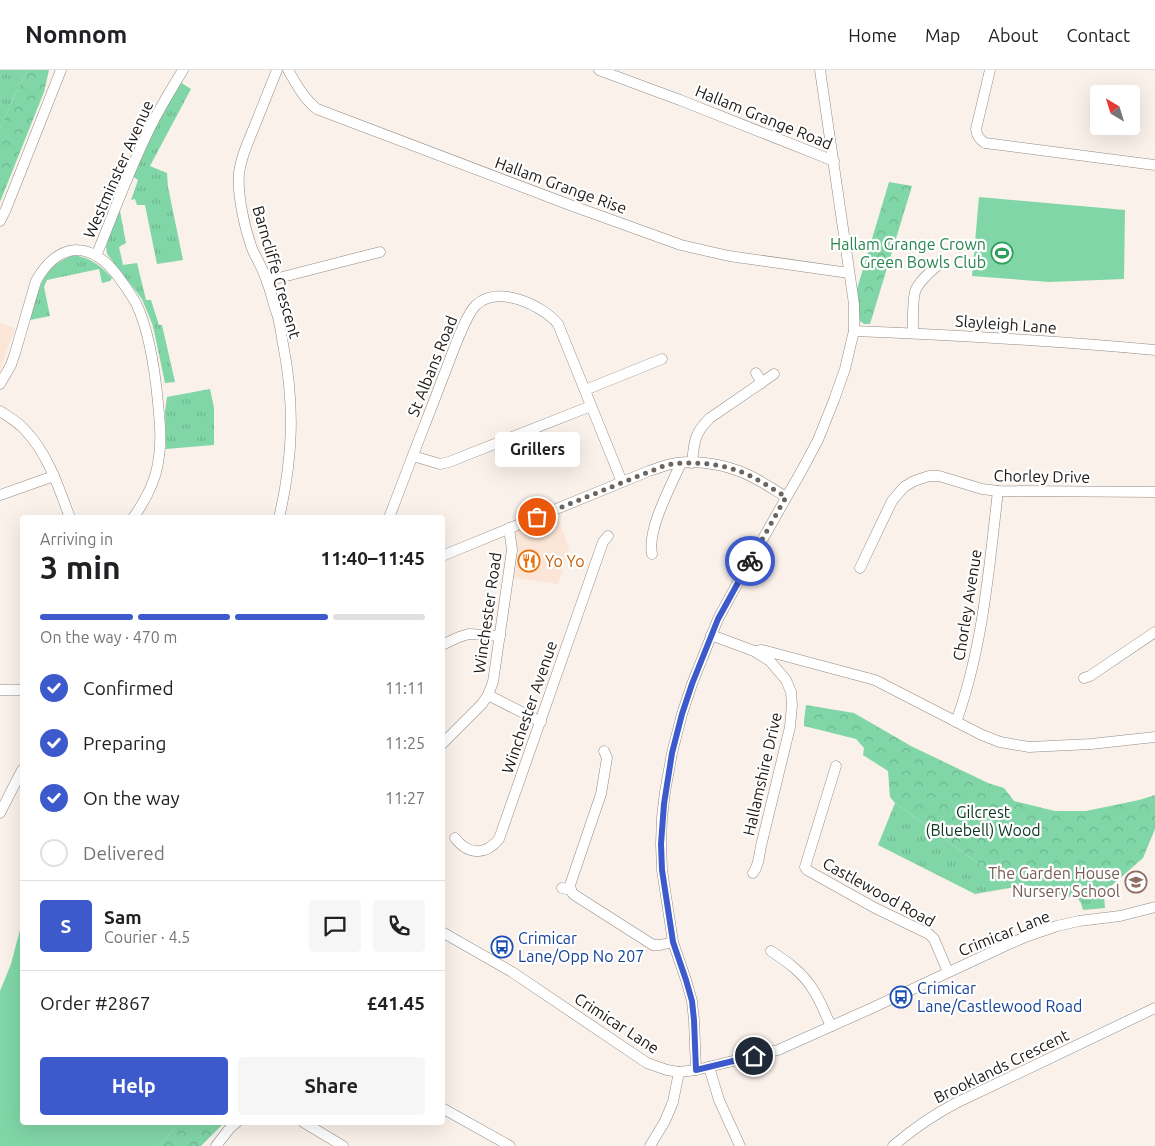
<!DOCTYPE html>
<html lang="en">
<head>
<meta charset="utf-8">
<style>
	body { margin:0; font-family:Ubuntu,sans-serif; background:#f6f6f6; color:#202124; height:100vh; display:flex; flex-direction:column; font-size:19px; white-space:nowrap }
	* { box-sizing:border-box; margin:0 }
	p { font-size:16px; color:#757577 }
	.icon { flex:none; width:28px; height:28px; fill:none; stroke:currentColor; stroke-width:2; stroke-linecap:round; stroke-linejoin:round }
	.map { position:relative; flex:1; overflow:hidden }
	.drawer { position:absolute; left:20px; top:445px; width:425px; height:610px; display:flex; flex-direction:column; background:#fff; border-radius:5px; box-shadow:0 5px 20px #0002 }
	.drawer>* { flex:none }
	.needle { width:32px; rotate:322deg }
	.buttons { position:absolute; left:1090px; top:15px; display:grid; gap:10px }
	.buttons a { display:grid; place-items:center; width:50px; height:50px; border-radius:5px; background:#fff; box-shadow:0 5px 20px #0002; font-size:25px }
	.pin { position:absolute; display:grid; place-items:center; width:42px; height:42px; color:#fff; margin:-21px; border:2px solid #fff; border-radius:50%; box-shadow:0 1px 5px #0007 }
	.courier { position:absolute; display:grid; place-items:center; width:50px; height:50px; margin:-25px; border:4px solid #3d5acc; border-radius:50%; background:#fff; color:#222; box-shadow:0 1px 6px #0007 }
	.bubble { position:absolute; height:35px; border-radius:5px; background:#fff; box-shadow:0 5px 20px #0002; font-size:16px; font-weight:700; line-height:35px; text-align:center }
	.head em { font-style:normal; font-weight:700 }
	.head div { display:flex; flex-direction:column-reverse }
	.head { display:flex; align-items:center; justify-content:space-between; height:85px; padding:0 20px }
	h1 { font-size:32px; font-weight:700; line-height:38px }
	.bar { display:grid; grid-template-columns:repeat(4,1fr); gap:8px 5px; align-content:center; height:60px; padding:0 20px }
	.bar i { height:6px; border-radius:4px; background:#e0e0e0 }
	.bar .on { background:#3d5acc }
	.bar p { grid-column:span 4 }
	.line { display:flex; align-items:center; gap:12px; padding:0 20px; border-top:1px solid #e0e0e0 }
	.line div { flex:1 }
	.round { display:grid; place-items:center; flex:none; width:52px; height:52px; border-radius:5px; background:#f6f6f6 }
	ol { padding:0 20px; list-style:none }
	li { display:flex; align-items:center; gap:15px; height:55px }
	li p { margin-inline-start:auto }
	li .icon { padding:5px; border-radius:50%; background:#3d5acc; color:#fff; stroke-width:4 }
	li:last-child { color:#757577 }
	li i { width:28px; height:28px; border:2px solid #e0e0e0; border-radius:50% }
	.action { display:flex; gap:10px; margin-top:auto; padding:10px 20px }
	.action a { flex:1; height:58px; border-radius:5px; background:#3d5acc; color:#fff; font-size:20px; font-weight:700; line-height:58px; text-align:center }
	.action a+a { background:#f6f6f6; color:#202124 }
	header { display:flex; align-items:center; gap:30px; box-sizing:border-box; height:70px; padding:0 25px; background:#fff; border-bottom:1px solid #e0e0e0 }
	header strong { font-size:24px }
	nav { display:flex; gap:28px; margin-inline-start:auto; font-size:18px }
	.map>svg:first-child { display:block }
</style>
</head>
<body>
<header>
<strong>Nomnom</strong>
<nav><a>Home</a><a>Map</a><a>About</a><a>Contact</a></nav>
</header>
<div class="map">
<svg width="1155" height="1076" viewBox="0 0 1155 1076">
	<defs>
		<pattern id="grass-tufts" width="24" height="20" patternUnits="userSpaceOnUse" patternTransform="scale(1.25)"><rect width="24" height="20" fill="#81d6a7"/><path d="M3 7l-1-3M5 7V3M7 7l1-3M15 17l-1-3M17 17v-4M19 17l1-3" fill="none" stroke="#6fb78f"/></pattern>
		<pattern id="forest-crowns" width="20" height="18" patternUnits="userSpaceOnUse" patternTransform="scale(1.25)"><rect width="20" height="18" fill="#81d6a7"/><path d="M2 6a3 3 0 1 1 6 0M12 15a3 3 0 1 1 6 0" fill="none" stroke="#6fb78f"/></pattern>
	</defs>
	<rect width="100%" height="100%" fill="#faf1ea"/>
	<g fill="#fae5d7">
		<polygon points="0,253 15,258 0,299"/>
		<polygon points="555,439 569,480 558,514 508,507 509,458"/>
	</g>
	<g fill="url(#grass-tufts)">
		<polygon points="0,0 28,0 16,22 0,59"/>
		<polygon points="180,12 191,19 150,96 167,103 168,117 183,190 157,194 145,135 137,135 135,129 131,130 138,110 131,105 160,45"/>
		<polygon points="120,141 126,173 119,177 123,195 137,193 146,230 151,230 159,255 162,255 175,312 165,313 153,256 142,229 107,184 106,177 118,142"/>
		<path d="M75 185C92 189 101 196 112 208L110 211 102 213 99 199 47 210 44 217 50 246 30 250C39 220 41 195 75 185Z"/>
		<polygon points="210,319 214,338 214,375 166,379 165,341 167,327"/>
		<polygon points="895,733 983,797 1048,802 1070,805 1092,804 1111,816 1104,826 1105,838 1083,840 1081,833 1078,829 1026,815 975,824 878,775"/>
	</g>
	<g fill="url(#forest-crowns)">
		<polygon points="28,0 49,0 44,22 0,132 0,59 16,22"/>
		<polygon points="889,112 912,116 870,254 864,254 860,251 857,219"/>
		<polygon points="806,635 854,643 911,676 988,713 1004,718 1014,731 1055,741 1086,741 1139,730 1155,725 1155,759 1143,788 1111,816 1092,804 1070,805 1048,802 983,797 895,733 890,727 888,701 863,685 864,678 856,669 804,656 804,651"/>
		<polygon points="179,1053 224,1053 201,1076 159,1076"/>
	</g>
	<g fill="#81d6a7">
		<polygon points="979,127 1125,140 1124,209 1049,212 972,206"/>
		<polygon points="22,852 22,1052 179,1053 159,1076 0,1076 0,921 11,894"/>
	</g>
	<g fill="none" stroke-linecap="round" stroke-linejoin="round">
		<g stroke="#928a84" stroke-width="11">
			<g id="minor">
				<path d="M277 0C269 20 261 40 253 60 247 74 241 88 239 103 237 125 245 160 253 181 258 191 264 201 267 212 271 222 273 232 276 241 280 251 281 264 283 274 295 335 293 388 279 448"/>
				<path d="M288 0C297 15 304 29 317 39L570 135 681 175 729 186 849 203"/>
				<polyline points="599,0 680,30 834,91"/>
				<path d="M990 0 976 59C977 66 979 69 985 73L1155 95"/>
				<polyline points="0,151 6,139 61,0"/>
				<path d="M96 186C113 145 128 103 147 64 157 42 170 21 183 0"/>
				<polyline points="267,211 380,182"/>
				<path d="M854 261C955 265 1055 271 1155 280"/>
				<path d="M913 263C913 252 912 228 916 219 921 209 931 201 938 195"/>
				<polyline points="756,303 762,313"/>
				<path d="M0 314 11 295 15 283 36 211C45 195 57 181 76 180 94 180 107 192 117 205 124 214 130 223 136 233 150 263 155 300 158 333 160 353 162 373 158 393 155 413 145 431 133 448"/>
				<polyline points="585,320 662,289"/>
				<path d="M0 341C9 347 18 352 25 360 48 384 59 418 70 448"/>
				<polyline points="413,386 440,394 449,392 591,336"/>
				<path d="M692 393C694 373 694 363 710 348L774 304"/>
				<polyline points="0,425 54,406"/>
				<path d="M389 448C408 397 428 347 447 297 453 282 465 246 476 235 498 215 541 234 558 254L622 412"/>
				<path d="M652 484C647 459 671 416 681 393"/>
				<path d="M442 486 649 401C655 399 661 397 667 395 690 389 717 393 739 401 756 407 771 418 786 427"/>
				<polyline points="860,498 892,431 904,417 914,411 929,406 939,406 982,419 998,421 1155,422"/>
				<path d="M711 565 754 581 770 591 786 610 791 622 792 635 790 657 761 776C759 786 759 795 753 803"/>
				<polyline points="442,575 459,567 469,564 500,566"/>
				<polyline points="754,581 762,580 770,582 875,610 982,665 1000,672 1029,677 1091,674 1155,667"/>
				<polyline points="1084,608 1090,606 1155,562"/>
				<polyline points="0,620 22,620"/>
				<polyline points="488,625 541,652"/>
				<path d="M956 652C983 578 989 498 998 421"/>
				<polyline points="442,674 482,634 488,625 493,612 512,480 509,458"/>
				<polyline points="836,696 805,797 807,800 875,838 929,864 934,869 948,902"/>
				<polyline points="0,743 22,700"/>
				<path d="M455 768C468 785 485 786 499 769L603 472 608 466"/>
				<polyline points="562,818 571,820 573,824 653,875 660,875 673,872"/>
				<polyline points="571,820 570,815 601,724 607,688 604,681"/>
				<polyline points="442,862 512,902 647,993 667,1000 679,1002 696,1000 778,980 872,938 1009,874 1028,866 1057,856 1079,851 1120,846 1155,837"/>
				<path d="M771 881C786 891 802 902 812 918 820 929 825 944 831 956"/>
				<polyline points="709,997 719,1030 740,1076"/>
				<polyline points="696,1000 694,950 692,931 686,910 673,872 662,800 661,774 662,747 665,722 672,683 682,644 692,614 718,549 736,516 802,400 818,370 834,330 845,299 852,269 854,261 854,234 820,0"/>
				<polyline points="442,1038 510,1076"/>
				<polyline points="303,1052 343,1076"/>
				<polyline points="216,1076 230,1058 237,1052"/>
				<polyline points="650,1076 665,1051 673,1032 679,1002"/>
				<path d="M893 1076C913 1059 933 1045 956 1033L1155 938"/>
			</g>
		</g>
		<use href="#minor" stroke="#fff" stroke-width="10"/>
	</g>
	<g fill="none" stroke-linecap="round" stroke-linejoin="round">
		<path stroke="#6a6560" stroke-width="5" stroke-dasharray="0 9" d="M537 447 666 395C690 391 716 393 739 401 755 407 771 418 786 427L750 491"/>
		<polyline stroke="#3d5acc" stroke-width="6" points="750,491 718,549 692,614 682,644 672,683 664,734 661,774 662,800 673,872 686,910 692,931 694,950 696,1000 754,986"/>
	</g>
	<defs>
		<g id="stadium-ring" transform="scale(1.125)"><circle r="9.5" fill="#fff" stroke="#2e9e5b" stroke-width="1.5"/><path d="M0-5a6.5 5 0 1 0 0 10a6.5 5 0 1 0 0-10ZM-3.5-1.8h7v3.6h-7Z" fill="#2e9e5b"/></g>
		<g id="restaurant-ring" transform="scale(1.125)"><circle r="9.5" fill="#fff" stroke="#e8710a" stroke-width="1.5"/><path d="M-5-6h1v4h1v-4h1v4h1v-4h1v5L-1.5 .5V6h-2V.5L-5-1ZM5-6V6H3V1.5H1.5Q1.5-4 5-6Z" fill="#e8710a"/></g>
		<g id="school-ring" transform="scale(1.125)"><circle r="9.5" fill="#fff" stroke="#8d6e63" stroke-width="1.5"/><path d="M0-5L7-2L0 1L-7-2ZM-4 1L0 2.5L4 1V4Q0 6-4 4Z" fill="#8d6e63"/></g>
		<g id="bus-ring" transform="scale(1.125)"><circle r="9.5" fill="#fff" stroke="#1a4fb4" stroke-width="1.5"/><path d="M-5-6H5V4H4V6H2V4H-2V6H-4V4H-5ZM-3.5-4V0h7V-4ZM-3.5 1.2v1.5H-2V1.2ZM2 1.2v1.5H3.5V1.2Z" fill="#1a4fb4"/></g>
	</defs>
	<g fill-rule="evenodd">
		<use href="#stadium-ring" x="1002" y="183"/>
		<use href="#restaurant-ring" x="529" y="491"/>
		<use href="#school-ring" x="1136" y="812"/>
		<use href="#bus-ring" x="502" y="877"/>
		<use href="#bus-ring" x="901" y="927"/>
	</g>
	<g text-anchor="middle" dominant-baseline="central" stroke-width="4.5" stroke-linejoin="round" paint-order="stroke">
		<g font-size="16" fill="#1c1916" stroke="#fff">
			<text transform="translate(764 47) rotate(22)">Hallam Grange Road</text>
			<text transform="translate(118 99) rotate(-66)">Westminster Avenue</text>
			<text transform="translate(561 115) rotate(20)">Hallam Grange Rise</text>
			<text transform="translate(277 202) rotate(74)">Barncliffe Crescent</text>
			<text transform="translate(1006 254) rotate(4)">Slayleigh Lane</text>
			<text transform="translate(432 296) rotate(-68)">St Albans Road</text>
			<text transform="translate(1042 406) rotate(1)">Chorley Drive</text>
			<text transform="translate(967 535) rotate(-81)">Chorley Avenue</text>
			<text transform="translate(487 543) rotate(-82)">Winchester Road</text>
			<text transform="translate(529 637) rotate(-71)">Winchester Avenue</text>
			<text transform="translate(762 704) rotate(-77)">Hallamshire Drive</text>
			<text transform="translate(879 822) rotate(29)">Castlewood Road</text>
			<text transform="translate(1004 863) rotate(-22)">Crimicar Lane</text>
			<text transform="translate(617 953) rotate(33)">Crimicar Lane</text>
			<text transform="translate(1001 996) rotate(-26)">Brooklands Crescent</text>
		</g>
		<g font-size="16" fill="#27864d" stroke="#fff" text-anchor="end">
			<text x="986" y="174">Hallam Grange Crown<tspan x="986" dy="18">Green Bowls Club</tspan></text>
		</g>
		<g font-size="16" fill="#c56008" stroke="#fff" text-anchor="start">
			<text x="545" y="491">Yo Yo</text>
		</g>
		<g font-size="16" fill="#0c3723" stroke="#fff">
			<text x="983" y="742">Gilcrest<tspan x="983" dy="18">(Bluebell) Wood</tspan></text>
		</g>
		<g font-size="16" fill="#785e54" stroke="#fff" text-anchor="end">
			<text x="1120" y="803">The Garden House<tspan x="1120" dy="18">Nursery School</tspan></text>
		</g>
		<g font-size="16" fill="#164399" stroke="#fff" text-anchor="start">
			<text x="518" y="868">Crimicar<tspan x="518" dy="18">Lane/Opp No 207</tspan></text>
			<text x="917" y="918">Crimicar<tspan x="917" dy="18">Lane/Castlewood Road</tspan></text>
		</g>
	</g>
</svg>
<div class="buttons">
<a><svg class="needle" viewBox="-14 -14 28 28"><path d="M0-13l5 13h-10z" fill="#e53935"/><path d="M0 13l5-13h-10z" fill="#757577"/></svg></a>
</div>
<div class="pin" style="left:537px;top:447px;background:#ea580c"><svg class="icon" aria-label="bag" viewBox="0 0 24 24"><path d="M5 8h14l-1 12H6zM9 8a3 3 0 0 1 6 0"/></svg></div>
<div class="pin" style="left:754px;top:986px;background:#1f2937"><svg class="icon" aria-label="home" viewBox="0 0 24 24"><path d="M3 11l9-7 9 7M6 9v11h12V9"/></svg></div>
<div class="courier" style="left:750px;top:491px"><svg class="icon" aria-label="bike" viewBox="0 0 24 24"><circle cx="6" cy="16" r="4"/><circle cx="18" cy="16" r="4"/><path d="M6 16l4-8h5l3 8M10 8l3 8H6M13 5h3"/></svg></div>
<div class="bubble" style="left:495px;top:362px;width:85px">Grillers</div>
<section class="drawer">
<div class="head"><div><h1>3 min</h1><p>Arriving in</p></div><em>11:40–11:45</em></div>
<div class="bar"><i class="on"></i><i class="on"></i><i class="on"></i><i></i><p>On the way · 470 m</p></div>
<ol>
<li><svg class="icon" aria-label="check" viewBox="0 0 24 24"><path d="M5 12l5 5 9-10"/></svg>Confirmed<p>11:11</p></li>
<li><svg class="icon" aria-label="check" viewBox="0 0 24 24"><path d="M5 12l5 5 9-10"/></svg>Preparing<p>11:25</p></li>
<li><svg class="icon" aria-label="check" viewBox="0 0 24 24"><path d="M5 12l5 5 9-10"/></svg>On the way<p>11:27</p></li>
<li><i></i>Delivered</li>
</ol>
<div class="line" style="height:90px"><b class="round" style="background:#3d5acc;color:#fff">S</b><div><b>Sam</b><p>Courier · 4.5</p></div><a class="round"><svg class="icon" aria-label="chat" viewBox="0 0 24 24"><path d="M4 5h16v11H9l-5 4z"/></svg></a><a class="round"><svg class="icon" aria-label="phone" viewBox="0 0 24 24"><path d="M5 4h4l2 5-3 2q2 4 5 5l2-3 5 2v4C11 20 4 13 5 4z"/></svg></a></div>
<div class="line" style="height:65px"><div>Order #2867</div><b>£41.45</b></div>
<div class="action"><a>Help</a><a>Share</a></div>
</section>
</div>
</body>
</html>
